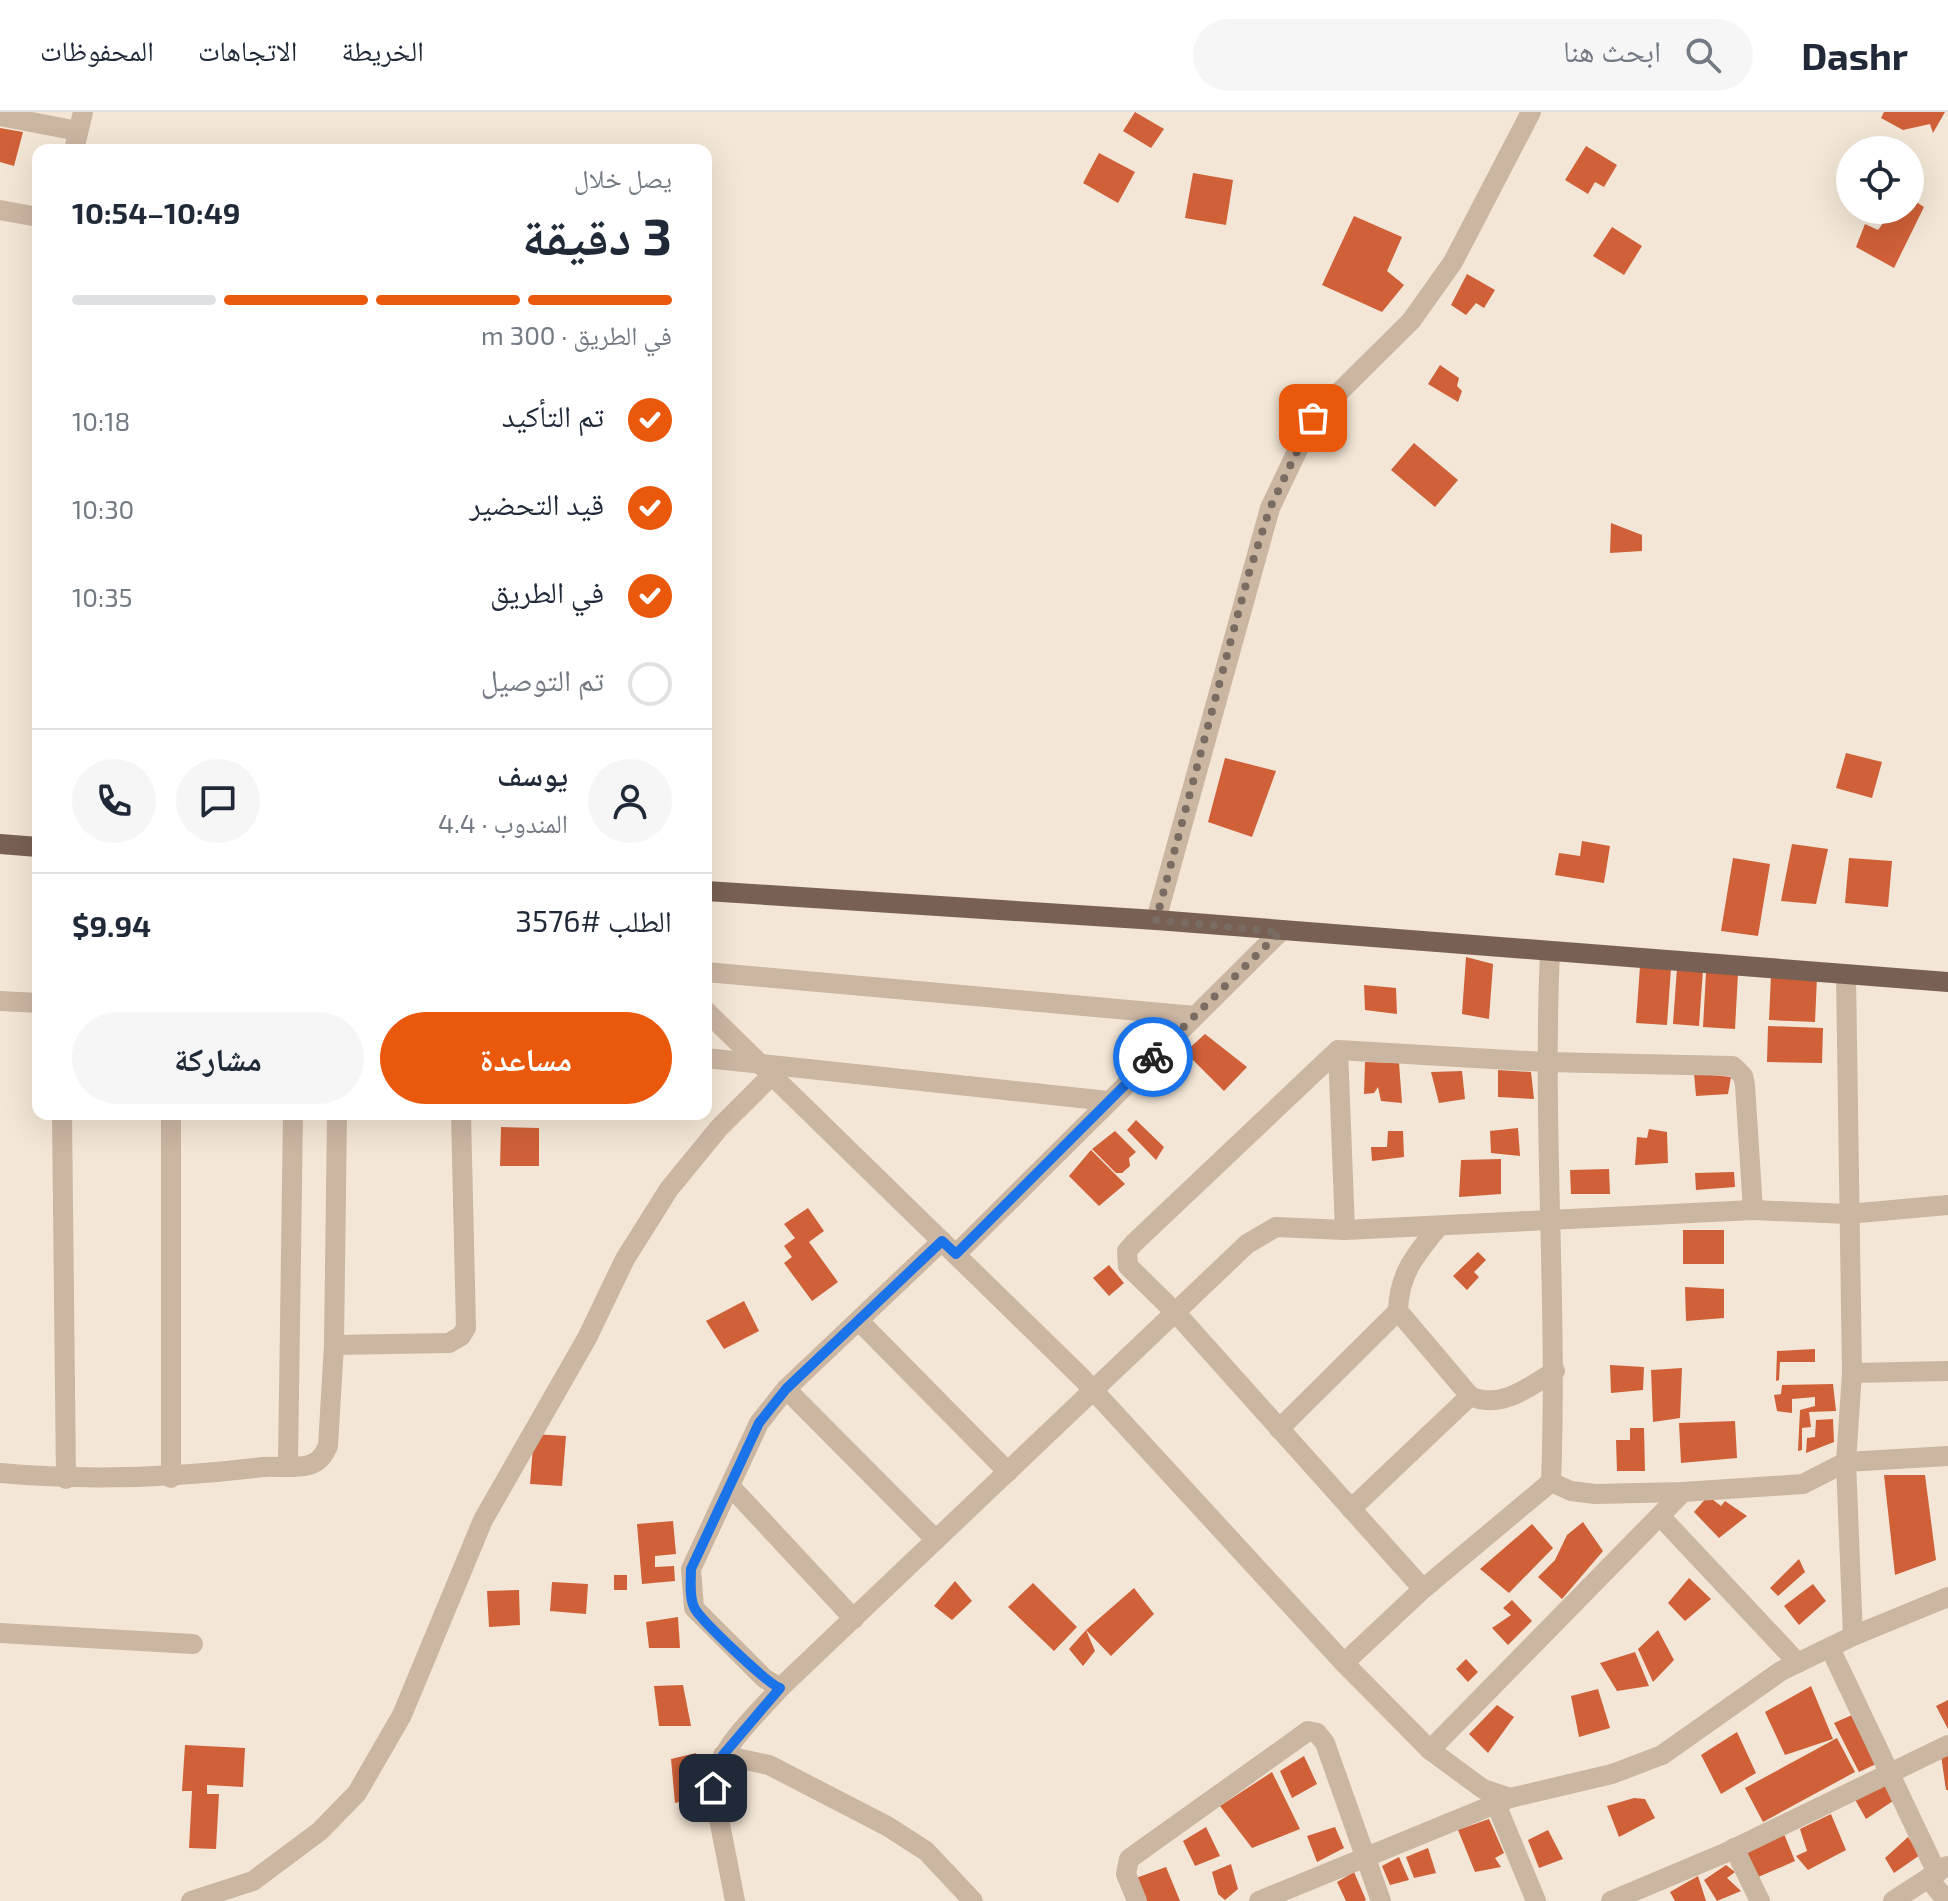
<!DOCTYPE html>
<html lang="ar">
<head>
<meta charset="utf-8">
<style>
	body { margin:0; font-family:"Exo 2","Noto Naskh Arabic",sans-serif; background:#f6f6f7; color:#1f2937; direction:rtl; height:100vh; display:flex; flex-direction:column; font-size:30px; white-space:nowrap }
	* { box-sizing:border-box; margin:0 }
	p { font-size:26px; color:#747a83 }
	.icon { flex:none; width:44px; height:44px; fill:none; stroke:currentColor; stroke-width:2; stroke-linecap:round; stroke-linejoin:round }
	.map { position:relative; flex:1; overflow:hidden; direction:ltr }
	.panel { position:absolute; left:32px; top:32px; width:680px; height:976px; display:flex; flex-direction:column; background:#fff; border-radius:16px; box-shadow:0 8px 32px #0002; direction:rtl }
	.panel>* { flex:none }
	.controls { position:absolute; left:1836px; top:24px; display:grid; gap:16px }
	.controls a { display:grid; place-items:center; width:88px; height:88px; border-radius:50%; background:#fff; box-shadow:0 8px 32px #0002; font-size:40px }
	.pin { position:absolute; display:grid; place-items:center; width:68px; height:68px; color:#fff; margin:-34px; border-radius:16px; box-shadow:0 4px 12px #0006 }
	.courier { position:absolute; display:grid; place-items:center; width:80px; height:80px; margin:-40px; border:6px solid #1a73e8; border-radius:50%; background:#fff; color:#222; box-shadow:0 2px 10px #0007 }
	.overview em { font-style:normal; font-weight:700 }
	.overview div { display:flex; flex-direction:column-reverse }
	.overview { display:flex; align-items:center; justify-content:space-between; height:136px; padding:0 40px }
	h1 { font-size:52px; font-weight:700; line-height:60px }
	.bar { display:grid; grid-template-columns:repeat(4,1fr); gap:12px 8px; align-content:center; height:96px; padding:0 40px }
	.bar i { height:10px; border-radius:6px; background:#e0e1e3 }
	.bar .current { background:#ea580c }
	.bar p { grid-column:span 4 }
	.line { display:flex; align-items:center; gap:20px; padding:0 40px; border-top:2px solid #e0e1e3 }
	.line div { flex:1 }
	.round { display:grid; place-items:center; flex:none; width:84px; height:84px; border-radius:42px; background:#f6f6f7 }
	ol { padding:0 40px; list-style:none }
	li { display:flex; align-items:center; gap:24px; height:88px }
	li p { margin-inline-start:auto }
	li .icon { padding:8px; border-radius:50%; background:#ea580c; color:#fff; stroke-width:4 }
	li:last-child { color:#747a83 }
	li i { width:44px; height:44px; border:4px solid #e0e1e3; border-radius:50% }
	.primary-button { display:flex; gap:16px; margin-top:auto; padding:16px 40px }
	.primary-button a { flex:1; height:92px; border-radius:48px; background:#ea580c; color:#fff; font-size:32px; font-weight:700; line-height:92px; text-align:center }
	.primary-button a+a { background:#f6f6f7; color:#1f2937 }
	header { display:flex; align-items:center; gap:48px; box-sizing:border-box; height:112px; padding:0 40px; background:#fff; border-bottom:2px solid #e0e1e3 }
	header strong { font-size:38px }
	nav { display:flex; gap:44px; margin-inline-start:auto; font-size:28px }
	.search { width:560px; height:72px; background:#f6f6f7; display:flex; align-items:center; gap:20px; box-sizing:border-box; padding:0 28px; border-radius:44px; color:#747a83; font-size:30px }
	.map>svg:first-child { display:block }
</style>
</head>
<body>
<header>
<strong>Dashr</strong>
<div class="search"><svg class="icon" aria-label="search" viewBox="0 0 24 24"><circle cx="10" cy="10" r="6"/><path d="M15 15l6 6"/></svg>ابحث هنا</div>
<nav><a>الخريطة</a><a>الاتجاهات</a><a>المحفوظات</a></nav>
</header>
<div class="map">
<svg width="1948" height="1789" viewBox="0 0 1948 1789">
	<rect width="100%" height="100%" fill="#f3e6d6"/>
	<g fill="#cf6038">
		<polygon points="1135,0 1164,17 1151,36 1123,19"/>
		<polygon points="1884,0 1945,0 1933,21 1930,12 1903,18 1881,6"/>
		<polygon points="0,16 23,20 14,54 0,50"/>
		<polygon points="1586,34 1617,53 1604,75 1595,70 1588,82 1565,68"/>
		<polygon points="1099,41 1135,60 1118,91 1083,71"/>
		<polygon points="1193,61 1233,68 1226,113 1185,106"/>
		<polygon points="1910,86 1924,95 1894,156 1856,135 1865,112 1878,118 1893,98 1910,98"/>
		<polygon points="1354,104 1402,125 1387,159 1404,173 1382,200 1322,173"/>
		<polygon points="1612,115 1642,134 1624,163 1593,144"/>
		<polygon points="1467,162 1495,178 1484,196 1476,191 1466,203 1451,193"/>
		<polygon points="1440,253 1459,266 1457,274 1462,279 1458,290 1428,272"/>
		<polygon points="1414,331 1458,368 1435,395 1391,358"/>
		<polygon points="1611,411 1642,423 1642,439 1610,441"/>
		<polygon points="1846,641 1882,650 1872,686 1836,676"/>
		<polygon points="1225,646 1276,659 1252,725 1208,710"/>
		<polygon points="1582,729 1610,734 1604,771 1555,763 1559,741 1580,744"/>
		<polygon points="1792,732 1828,737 1816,792 1781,789"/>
		<polygon points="1733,746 1770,752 1758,824 1721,819"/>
		<polygon points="1849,746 1892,749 1888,795 1845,791"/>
		<polygon points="1466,845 1493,852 1489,907 1462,902"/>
		<polygon points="1640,854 1671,856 1667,913 1636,911"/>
		<polygon points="1677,856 1703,858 1699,914 1673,912"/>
		<polygon points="1706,860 1738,861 1735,917 1703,915"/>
		<polygon points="1771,863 1817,865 1815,910 1769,908"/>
		<polygon points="1364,873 1396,876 1397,902 1365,898"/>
		<polygon points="1768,914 1823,916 1822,951 1767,950"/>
		<polygon points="1205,922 1247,955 1224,979 1185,940"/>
		<polygon points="1365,950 1399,951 1402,991 1381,989 1378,975 1374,981 1364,982"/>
		<polygon points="1498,958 1531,960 1534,987 1498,985"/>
		<polygon points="1462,959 1465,987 1439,991 1431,960"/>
		<polygon points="1694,961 1731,965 1728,982 1696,984"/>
		<polygon points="1136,1008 1164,1035 1156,1048 1127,1018"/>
		<polygon points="501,1015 539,1016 539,1054 500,1054"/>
		<polygon points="1518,1016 1520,1044 1491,1041 1490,1019"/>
		<polygon points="1649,1017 1667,1020 1668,1051 1635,1053 1637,1025 1647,1026"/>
		<polygon points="1115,1019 1136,1040 1129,1046 1130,1054 1122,1061 1116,1061 1092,1037"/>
		<polygon points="1388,1019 1403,1019 1404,1045 1372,1049 1371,1035 1387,1035"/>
		<polygon points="1091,1038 1125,1072 1099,1094 1069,1064"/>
		<polygon points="1501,1047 1501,1082 1459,1085 1461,1048"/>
		<polygon points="1609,1057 1610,1082 1571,1082 1570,1058"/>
		<polygon points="1734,1060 1735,1075 1696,1078 1695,1061"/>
		<polygon points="808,1096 824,1119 809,1130 838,1170 812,1189 784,1151 792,1145 784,1134 795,1126 784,1112"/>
		<rect x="1683" y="1118" width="41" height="34"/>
		<polygon points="1478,1140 1486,1148 1474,1160 1479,1165 1467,1178 1453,1164"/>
		<polygon points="1109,1153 1124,1171 1109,1184 1093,1166"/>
		<polygon points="1685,1175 1724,1177 1724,1206 1686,1209"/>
		<polygon points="744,1189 759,1219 724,1237 706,1209"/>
		<polygon points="1815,1237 1815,1250 1780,1250 1779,1268 1776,1269 1777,1239"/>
		<polygon points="1610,1253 1644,1255 1643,1278 1611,1281"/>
		<polygon points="1682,1256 1680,1306 1653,1310 1651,1258"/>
		<polygon points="1833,1272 1836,1299 1809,1300 1811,1315 1802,1316 1802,1338 1798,1339 1800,1298 1815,1294 1815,1285 1792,1287 1792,1301 1777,1299 1774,1283 1781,1282 1782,1273"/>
		<polygon points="1833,1307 1834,1330 1806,1341 1807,1326 1815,1325 1816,1308"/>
		<polygon points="1735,1309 1737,1346 1681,1351 1679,1311"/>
		<polygon points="1630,1316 1644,1316 1645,1359 1617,1359 1616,1328 1630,1328"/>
		<polygon points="534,1322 566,1324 562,1374 530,1372"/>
		<polygon points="1884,1363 1925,1363 1936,1448 1895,1463"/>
		<polygon points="1708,1384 1721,1394 1725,1389 1747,1404 1719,1426 1694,1400"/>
		<polygon points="673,1409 676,1442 655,1444 655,1455 674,1454 675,1469 642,1472 637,1412"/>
		<polygon points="1583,1410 1603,1439 1562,1487 1538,1465 1555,1448 1567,1423"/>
		<polygon points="1532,1412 1553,1436 1509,1481 1480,1457"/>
		<polygon points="1799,1447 1805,1460 1778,1484 1770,1476"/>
		<rect x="614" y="1463" width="13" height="15"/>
		<polygon points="1689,1466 1711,1487 1685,1509 1668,1491"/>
		<polygon points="955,1469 972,1489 952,1508 934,1494"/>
		<polygon points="552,1470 588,1472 586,1502 550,1499"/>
		<polygon points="1033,1471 1077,1515 1054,1539 1008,1495"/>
		<polygon points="1813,1472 1826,1489 1799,1513 1784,1494"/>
		<polygon points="1134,1476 1154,1502 1111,1544 1086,1518 1095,1539 1083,1554 1069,1537 1086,1518"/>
		<polygon points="519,1478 520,1513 489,1515 487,1479"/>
		<polygon points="1512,1488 1532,1509 1508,1533 1492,1516 1511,1503 1503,1496"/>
		<polygon points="678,1505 680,1536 649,1536 646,1510"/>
		<polygon points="1658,1518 1674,1548 1653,1570 1638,1537"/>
		<polygon points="1635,1540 1649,1574 1617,1579 1600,1551"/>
		<polygon points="1466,1547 1478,1560 1468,1570 1456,1557"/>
		<polygon points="683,1573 691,1614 659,1614 654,1574"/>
		<polygon points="1811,1574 1833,1627 1785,1643 1765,1600"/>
		<polygon points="1598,1577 1610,1616 1579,1625 1571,1584"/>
		<polygon points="1948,1588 1948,1617 1936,1594"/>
		<polygon points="1497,1593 1514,1605 1488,1641 1469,1622"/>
		<polygon points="1852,1603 1876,1652 1859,1660 1834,1611"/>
		<polygon points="1737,1620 1756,1661 1721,1682 1701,1643"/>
		<polygon points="1837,1626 1855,1660 1763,1710 1745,1676"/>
		<polygon points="185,1633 245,1636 243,1675 207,1673 207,1682 219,1682 216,1737 189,1736 192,1679 182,1679"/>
		<polygon points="696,1641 703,1684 675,1691 671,1647"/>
		<polygon points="1948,1641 1948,1678 1946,1678 1941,1643"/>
		<polygon points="1304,1644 1317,1672 1292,1686 1280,1659"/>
		<polygon points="1272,1660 1300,1717 1252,1736 1220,1694"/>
		<polygon points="1884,1669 1893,1689 1866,1707 1853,1684"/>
		<polygon points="1634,1686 1645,1687 1655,1706 1619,1725 1607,1694"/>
		<polygon points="1831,1702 1846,1738 1808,1758 1796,1744 1807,1739 1800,1717"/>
		<polygon points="1489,1707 1504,1741 1495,1746 1501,1755 1475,1760 1458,1718"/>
		<polygon points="1206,1715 1220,1744 1195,1754 1183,1729"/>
		<polygon points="1335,1715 1344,1736 1317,1750 1307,1724"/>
		<polygon points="1782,1717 1795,1749 1756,1766 1743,1734"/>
		<polygon points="1548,1718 1563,1747 1539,1756 1528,1728"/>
		<polygon points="1908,1725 1920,1743 1894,1761 1885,1746"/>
		<polygon points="1428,1736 1436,1761 1414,1766 1406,1745"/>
		<polygon points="1399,1745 1409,1768 1390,1773 1382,1754"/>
		<polygon points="1231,1752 1238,1777 1225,1788 1218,1782 1212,1760"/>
		<polygon points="1726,1753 1735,1760 1727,1766 1741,1779 1717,1789 1704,1768"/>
		<polygon points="1166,1755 1180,1789 1145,1789 1136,1766"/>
		<polygon points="1354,1760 1366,1788 1364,1789 1346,1789 1337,1770"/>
		<polygon points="1698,1764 1706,1789 1675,1789 1670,1780"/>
	</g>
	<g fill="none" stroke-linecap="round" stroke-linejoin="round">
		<g stroke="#cbb6a2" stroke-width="20">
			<polyline points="0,4 78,19"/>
			<polyline points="74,38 83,0"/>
			<polyline points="0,98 38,105"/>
			<polyline points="1156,808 1270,396 1313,306 1411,209 1453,150 1531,0"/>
			<polyline points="706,860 1195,904"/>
			<polyline points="1846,864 1852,1261 1846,1350 1853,1524"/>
			<polyline points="0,889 38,891"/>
			<polyline points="706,899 1082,1266 1344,1551 1430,1638 1483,1677 1510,1686"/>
			<polyline points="1338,938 1345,1118"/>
			<polyline points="706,946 1108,989"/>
			<polyline points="62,1002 66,1367"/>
			<path d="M1439 1114C1416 1142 1399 1161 1398 1199L1470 1284C1501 1298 1529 1275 1555 1259"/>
			<polyline points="942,1129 786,1277 759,1311 691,1457 694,1496 764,1566 780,1576 1247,1132 1276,1115 1345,1118 1753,1098 1848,1102 1948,1093"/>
			<polyline points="956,1142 1280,820"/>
			<polyline points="860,1210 1008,1360"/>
			<polyline points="334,1233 449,1231 461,1224 466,1216 461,1002"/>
			<polyline points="1852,1261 1948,1259"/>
			<polyline points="786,1277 936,1428"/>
			<polyline points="1279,1317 1398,1199"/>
			<polyline points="288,1352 293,1002"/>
			<path d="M0 1361C89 1369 174 1366 263 1355 277 1354 300 1357 312 1352 321 1348 324 1342 328 1334L334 1233 337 1002"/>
			<polyline points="171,1366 171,1002"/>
			<polyline points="1551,1370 1571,1379 1595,1382 1683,1380 1803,1372 1846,1350 1948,1344"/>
			<polyline points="731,1375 854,1507"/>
			<polyline points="1351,1397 1470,1284"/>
			<polyline points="1660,1404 1798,1551"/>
			<polyline points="1423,1477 1176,1201 1128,1154 1127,1139 1134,1131 1338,938 1545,950 1733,954 1743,964 1745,973 1753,1098"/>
			<polyline points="0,1521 193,1532"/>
			<polyline points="1830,1536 1937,1761"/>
			<path d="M1344 1551 1423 1477 1551 1370C1558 1193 1542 1016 1550 840"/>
			<polyline points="1430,1638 1683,1380"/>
			<polyline points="723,1643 769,1653 887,1714 926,1739 973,1789"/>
			<polyline points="1496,1692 1536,1789"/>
			<polyline points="1734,1736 1760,1789"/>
			<polyline points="1928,1766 1947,1789"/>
			<polyline points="191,1789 253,1769 320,1719 357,1681 402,1603 483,1408 587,1226 625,1147 669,1077 719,1016 773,962"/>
			<path d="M735 1789 713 1676C717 1636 755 1605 780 1576"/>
			<polyline points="1137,1789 1126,1762 1129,1747 1308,1619 1317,1621 1325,1631 1381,1789"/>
			<polyline points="1259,1789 1510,1686 1612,1662 1662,1643 1781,1559 1853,1524 1948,1485"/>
			<polyline points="1611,1789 1725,1741 1948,1633"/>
			<polyline points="1893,1789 1947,1754"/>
		</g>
		<g stroke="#786154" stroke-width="20">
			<polyline points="0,732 38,735"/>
			<polyline points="706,779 1156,808 1948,870"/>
		</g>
	</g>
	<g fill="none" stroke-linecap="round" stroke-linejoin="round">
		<polyline stroke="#786c63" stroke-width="8" stroke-dasharray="0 14.4" points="1153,945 1280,820 1156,808 1249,461 1270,396 1313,306"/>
		<path stroke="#1a73e8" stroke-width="10" d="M713 1676 723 1643 780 1576C768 1572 699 1507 694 1495 689 1484 691 1469 691 1457L759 1311 786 1277 942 1129 956 1142 1153 945"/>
	</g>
</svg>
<div class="controls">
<a><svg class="icon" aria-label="locate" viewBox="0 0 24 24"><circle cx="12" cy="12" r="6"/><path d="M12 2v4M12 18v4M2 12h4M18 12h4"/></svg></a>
</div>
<div class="pin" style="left:1313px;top:306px;background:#ea580c"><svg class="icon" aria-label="bag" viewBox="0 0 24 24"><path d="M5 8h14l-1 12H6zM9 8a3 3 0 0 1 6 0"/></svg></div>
<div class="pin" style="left:713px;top:1676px;background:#1f2937"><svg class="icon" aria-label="home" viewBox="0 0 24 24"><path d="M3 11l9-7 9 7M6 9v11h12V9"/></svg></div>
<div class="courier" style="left:1153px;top:945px"><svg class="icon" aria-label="bike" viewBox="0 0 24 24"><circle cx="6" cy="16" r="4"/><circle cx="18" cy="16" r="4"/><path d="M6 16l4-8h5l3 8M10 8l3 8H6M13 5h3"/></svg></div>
<section class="panel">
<div class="overview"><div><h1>3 دقيقة</h1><p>يصل خلال</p></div><em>10:49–10:54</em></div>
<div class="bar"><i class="current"></i><i class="current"></i><i class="current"></i><i></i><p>في الطريق · 300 m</p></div>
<ol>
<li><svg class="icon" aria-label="check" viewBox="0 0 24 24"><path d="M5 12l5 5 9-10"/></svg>تم التأكيد<p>10:18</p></li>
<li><svg class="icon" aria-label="check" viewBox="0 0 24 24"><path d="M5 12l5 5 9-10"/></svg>قيد التحضير<p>10:30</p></li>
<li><svg class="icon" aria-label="check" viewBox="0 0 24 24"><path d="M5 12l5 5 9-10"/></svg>في الطريق<p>10:35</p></li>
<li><i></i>تم التوصيل</li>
</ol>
<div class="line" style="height:144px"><a class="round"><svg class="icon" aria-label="person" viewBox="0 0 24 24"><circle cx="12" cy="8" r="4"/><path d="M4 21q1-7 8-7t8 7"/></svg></a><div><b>يوسف</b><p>المندوب · 4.4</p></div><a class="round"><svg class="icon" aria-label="chat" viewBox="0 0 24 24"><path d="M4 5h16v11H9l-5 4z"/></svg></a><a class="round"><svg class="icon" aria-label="phone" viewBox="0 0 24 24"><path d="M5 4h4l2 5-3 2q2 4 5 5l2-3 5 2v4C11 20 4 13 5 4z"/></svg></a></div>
<div class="line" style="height:104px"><div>الطلب #3576</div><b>$9.94</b></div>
<div class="primary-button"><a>مساعدة</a><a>مشاركة</a></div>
</section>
</div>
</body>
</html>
